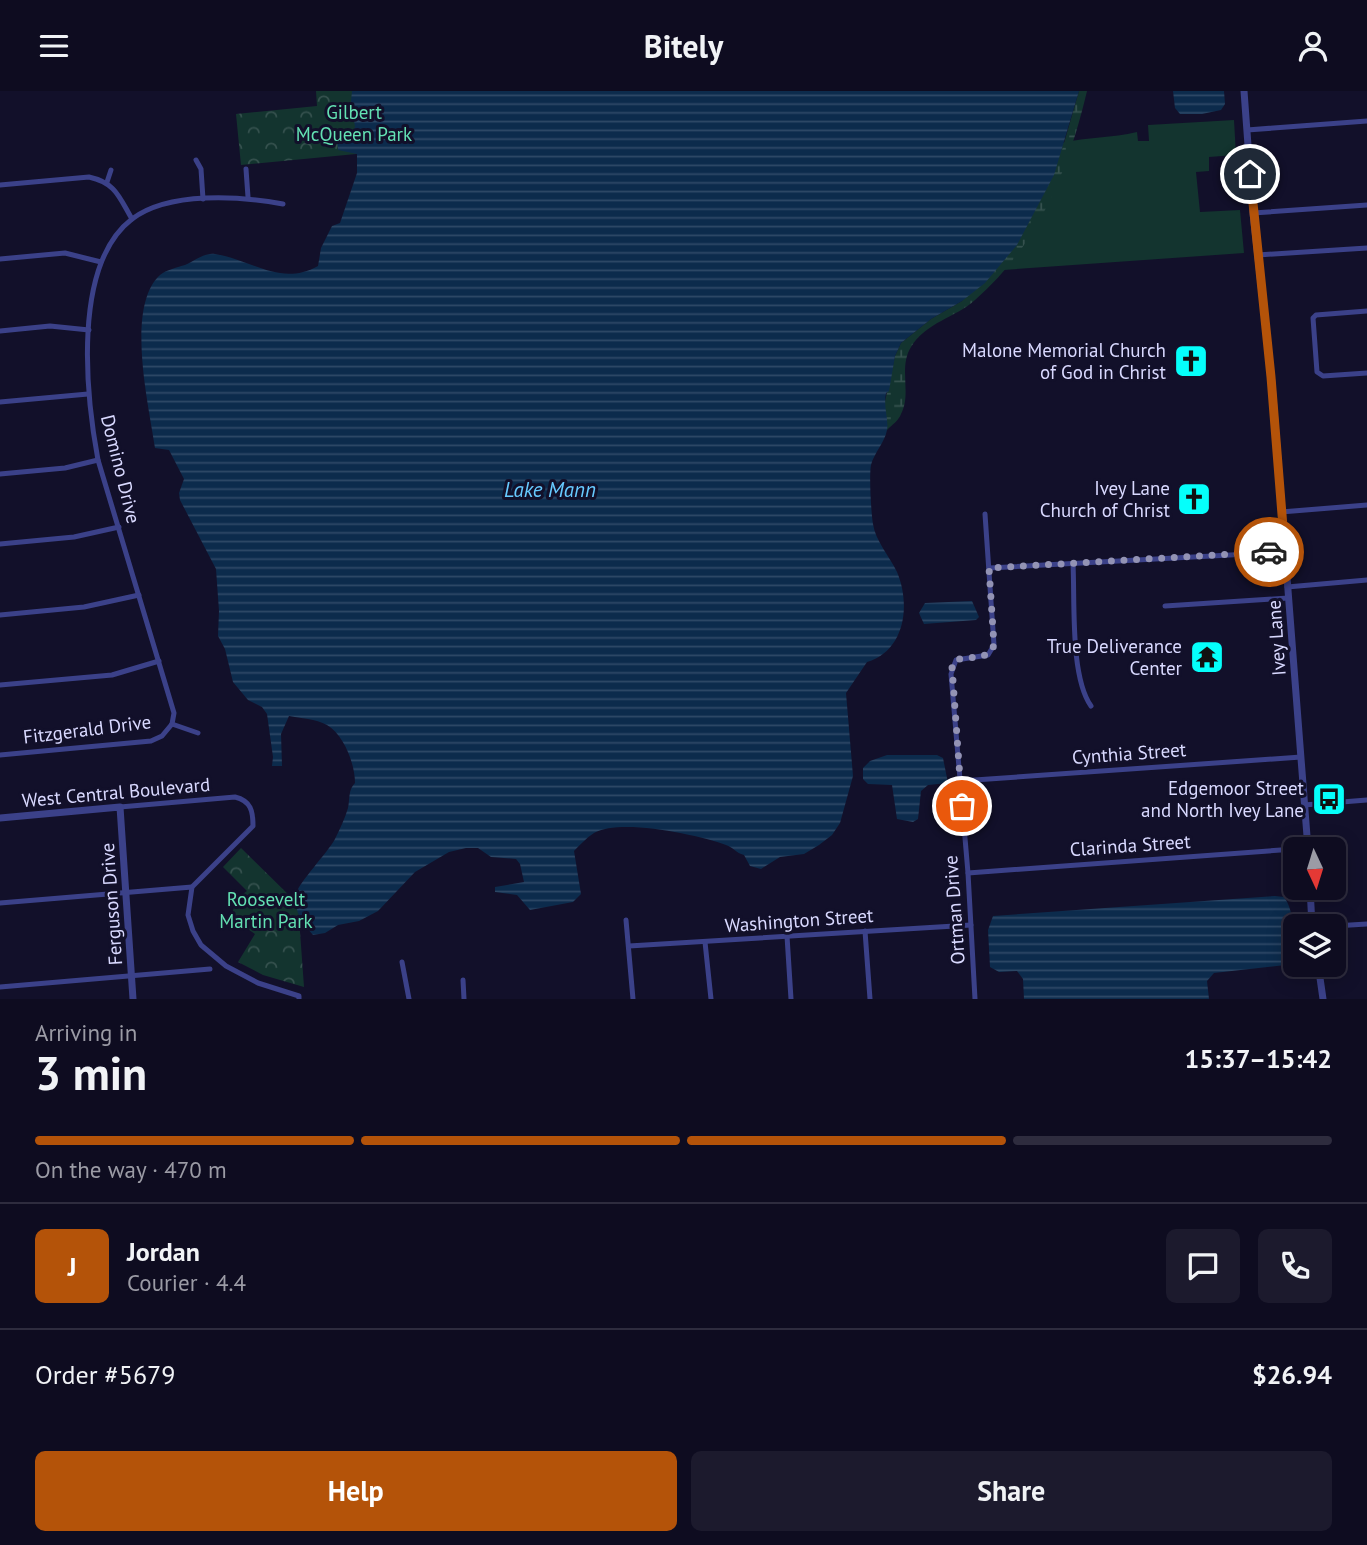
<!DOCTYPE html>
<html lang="en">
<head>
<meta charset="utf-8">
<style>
	body { margin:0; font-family:"PT Sans",sans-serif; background:#1c1a2d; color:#f1f3f6; height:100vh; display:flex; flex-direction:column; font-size:26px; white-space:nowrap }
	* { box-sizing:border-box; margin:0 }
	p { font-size:23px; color:#9b9ba5 }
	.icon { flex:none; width:38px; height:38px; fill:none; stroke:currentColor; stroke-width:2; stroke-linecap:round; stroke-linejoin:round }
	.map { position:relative; height:908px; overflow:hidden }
	.side { display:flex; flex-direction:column; background:#0e0c20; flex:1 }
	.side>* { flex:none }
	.needle { width:46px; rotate:176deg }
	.tools { position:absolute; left:1283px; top:746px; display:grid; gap:14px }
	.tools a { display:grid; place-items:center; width:63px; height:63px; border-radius:10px; background:#0e0c20; box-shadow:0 4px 18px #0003,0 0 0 2px #2e2c3e; font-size:35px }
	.pin { position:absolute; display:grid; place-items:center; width:60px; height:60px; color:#fff; margin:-30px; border:4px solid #fff; border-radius:50%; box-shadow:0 2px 7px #0007 }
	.courier { position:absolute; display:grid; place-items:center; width:70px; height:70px; margin:-35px; border:5px solid #b45309; border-radius:50%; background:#fff; color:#222; box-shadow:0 2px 9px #0007 }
	.headline em { font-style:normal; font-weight:800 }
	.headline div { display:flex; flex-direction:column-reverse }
	.headline { display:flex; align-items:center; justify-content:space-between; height:119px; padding:0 35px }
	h1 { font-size:46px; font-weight:800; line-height:52px }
	.bar { display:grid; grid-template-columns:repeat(4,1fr); gap:10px 7px; align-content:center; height:84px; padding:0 35px }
	.bar i { height:9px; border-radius:5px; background:#2e2c3e }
	.bar .current { background:#b45309 }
	.bar p { grid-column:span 4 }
	.line { display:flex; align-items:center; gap:18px; padding:0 35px; border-top:2px solid #2e2c3e }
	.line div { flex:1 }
	.round { display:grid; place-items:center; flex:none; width:74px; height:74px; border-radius:10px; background:#1c1a2d }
	.primary-button { display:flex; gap:14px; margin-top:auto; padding:14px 35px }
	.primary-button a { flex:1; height:80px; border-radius:10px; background:#b45309; color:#fff; font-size:28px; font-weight:800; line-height:80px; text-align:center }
	.primary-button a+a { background:#1c1a2d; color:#f1f3f6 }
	header { display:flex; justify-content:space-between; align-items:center; height:91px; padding:0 35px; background:#0e0c20; font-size:32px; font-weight:800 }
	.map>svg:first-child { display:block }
</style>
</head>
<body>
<header><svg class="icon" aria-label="menu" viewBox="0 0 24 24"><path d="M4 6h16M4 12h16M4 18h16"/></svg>Bitely<svg class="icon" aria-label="person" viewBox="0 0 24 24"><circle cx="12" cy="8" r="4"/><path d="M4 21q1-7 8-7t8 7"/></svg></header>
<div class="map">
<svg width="1367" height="908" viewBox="0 0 1367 908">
	<defs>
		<pattern id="wetland-marsh" width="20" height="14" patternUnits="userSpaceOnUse" patternTransform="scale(1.75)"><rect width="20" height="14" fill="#13342f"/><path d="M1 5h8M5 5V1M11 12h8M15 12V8" fill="none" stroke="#35514e"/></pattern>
		<pattern id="park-crowns" width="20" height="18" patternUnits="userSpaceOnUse" patternTransform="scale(1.75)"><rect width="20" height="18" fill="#13342f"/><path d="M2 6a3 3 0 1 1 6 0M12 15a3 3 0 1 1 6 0" fill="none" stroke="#35514e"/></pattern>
		<pattern id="water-rules" width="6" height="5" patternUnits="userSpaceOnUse" patternTransform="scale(1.75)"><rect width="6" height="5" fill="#0c2b4c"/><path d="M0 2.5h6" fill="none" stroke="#2f4967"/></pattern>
	</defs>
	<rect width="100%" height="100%" fill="#12102a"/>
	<path fill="#13342f" d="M1234 29 1236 64 1209 66V80L1196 81 1200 121 1240 119 1244 162 577 209 1062 52C1087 46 1112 47 1137 41L1138 50H1149L1148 34Z"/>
	<path fill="url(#wetland-marsh)" d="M1079 0H1087C1068 80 1039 153 975 209 955 227 926 231 911 256 898 277 912 302 901 323 899 329 892 334 887 339L884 315 895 265 901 252 931 228 962 210 1043 104 1060 66Z"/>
	<g fill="url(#park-crowns)">
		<polygon points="316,0 563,0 566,43 241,74 236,23 317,15"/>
		<polygon points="241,757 298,813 304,896 263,884 238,871 255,843 235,829 232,824 236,808 247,800 223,776"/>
	</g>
	<g fill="url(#water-rules)">
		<path d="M352 0H1079L1054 84 1017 154 985 192 962 210 931 228 901 252 895 265 889 300 886 302C883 316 889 329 887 339 885 351 874 362 871 374 869 385 871 421 873 433 875 449 890 466 897 481 911 514 905 560 867 571L846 602 853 685 840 732 832 744 819 754 804 763 780 766 761 778 750 775 744 764C736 762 733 756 726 754 698 744 621 727 594 742 586 747 580 754 574 760L581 803 573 811 530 819 517 804 495 801V796L524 791 520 773 516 768 491 766 478 757H466L449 761 415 781 378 820 359 830 338 834 325 842 313 844C302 831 293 821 297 801 298 793 328 761 335 748 340 738 345 727 348 717 350 708 348 699 355 692 355 673 344 644 327 634 316 628 300 627 289 625L281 643 282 675H272L273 666 267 623 262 616 248 609 233 591 225 558 218 545 219 520 216 478 180 409 179 402 184 388 169 359 155 357C149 315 125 216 160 184 166 179 178 176 185 174 194 170 206 161 215 163 253 169 280 196 318 175L321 157 332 135 340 132 357 82V63L338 59 337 50 344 45 351 43 355 36 351 10Z"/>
		<polygon points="1173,0 1224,0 1225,13 1221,19 1202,23 1180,23 1175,17"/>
		<polygon points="972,510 979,526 976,529 924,533 919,522 925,512"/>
		<polygon points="887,664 937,664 943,667 948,692 928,694 921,700 918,728 913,731 897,728 892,694 868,693 863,688 863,677 870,670"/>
		<path d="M1275 805 1284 806C1295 819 1295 856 1295 873L1214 882 1207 890 1209 908H1024L1023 888 1017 880 999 881 990 876 988 839 993 825Z"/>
	</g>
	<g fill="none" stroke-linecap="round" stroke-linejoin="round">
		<g stroke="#3b4189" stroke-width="5">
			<polyline points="1247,39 1367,30"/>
			<polyline points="196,69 201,78 203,108"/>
			<polyline points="246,78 248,106"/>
			<polyline points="107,91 111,79"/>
			<path d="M0 94 89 86C116 92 119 106 132 128"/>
			<polyline points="1253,122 1367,114"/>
			<polyline points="1258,164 1367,157"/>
			<polyline points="0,168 65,162 101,171"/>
			<polyline points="1367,220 1316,224 1313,227 1317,281 1323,285 1367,282"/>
			<polyline points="0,240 50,235 89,239"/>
			<polyline points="0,311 88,303"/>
			<polyline points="0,383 65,377 98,369"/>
			<polyline points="1281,421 1367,414"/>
			<polyline points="0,453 74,446 119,436"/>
			<path d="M1073 473C1075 511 1070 585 1091 615"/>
			<polyline points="989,477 1285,461"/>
			<polyline points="1287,496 1367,489"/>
			<polyline points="1165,515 1288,507"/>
			<polyline points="0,524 84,516 139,504"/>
			<polyline points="0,594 112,584 159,570"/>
			<path d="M172 633 174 622 98 369C86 304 72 174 132 128 169 100 240 105 283 113"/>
			<polyline points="172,633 198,642"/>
			<polyline points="0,664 151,650 162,645 172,633"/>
			<polyline points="960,690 1301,666"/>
			<polyline points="1304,714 1367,709"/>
			<path d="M120 716 235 706C251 710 253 720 253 735L192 796 188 824 193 840 201 854 226 875 258 892 299 905V908"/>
			<polyline points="968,782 1295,758"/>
			<polyline points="0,812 192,796"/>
			<polyline points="626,829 633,908"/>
			<polyline points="1334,835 1367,833"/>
			<polyline points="865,840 870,908"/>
			<polyline points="787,845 791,908"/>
			<polyline points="705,851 711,908"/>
			<polyline points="629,855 971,834"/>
			<polyline points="402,871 409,908"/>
			<polyline points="463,889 464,908"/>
			<polyline points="0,896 210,878"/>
			<polyline points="975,908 968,782 951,583 956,569 988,564 994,554 985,423"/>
		</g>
		<g stroke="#3b4189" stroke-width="7">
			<polyline points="1244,0 1253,122 1272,292 1308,758"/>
			<polyline points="0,727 120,716 133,908"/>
			<polyline points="1310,796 1312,835"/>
			<polyline points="1318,873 1323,908"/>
		</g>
	</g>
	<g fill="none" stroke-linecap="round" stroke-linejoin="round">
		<path stroke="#9393b4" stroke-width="7" stroke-dasharray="0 12.6" d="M962 715 952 576 956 569C970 564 988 571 994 554L989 477 1269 461"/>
		<polyline stroke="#b45309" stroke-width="9" points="1250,83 1271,286 1285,461 1269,461"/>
	</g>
	<defs>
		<g id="church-square" transform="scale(1.75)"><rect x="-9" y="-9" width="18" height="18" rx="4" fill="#05fffb" stroke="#12102a"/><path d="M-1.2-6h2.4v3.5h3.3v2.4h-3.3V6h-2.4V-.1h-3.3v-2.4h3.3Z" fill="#111"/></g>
		<g id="temple-square" transform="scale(1.75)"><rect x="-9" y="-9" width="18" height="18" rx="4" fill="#05fffb" stroke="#12102a"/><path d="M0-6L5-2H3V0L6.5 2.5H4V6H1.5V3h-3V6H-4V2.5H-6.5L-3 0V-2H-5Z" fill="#111"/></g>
		<g id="bus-square" transform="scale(1.75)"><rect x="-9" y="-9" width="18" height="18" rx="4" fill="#05fffb" stroke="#12102a"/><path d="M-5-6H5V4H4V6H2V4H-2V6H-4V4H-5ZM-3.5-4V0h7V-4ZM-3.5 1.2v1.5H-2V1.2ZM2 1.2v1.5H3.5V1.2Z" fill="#111"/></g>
	</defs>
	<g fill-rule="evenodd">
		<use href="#church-square" x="1191" y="270"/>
		<use href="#church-square" x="1194" y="408"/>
		<use href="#temple-square" x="1207" y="566"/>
		<use href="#bus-square" x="1329" y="708"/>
	</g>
	<g text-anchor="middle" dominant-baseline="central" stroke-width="6" stroke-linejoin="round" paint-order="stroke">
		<g font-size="19" fill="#63e1b3" stroke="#12102a">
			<text x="354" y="21">Gilbert<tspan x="354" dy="22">McQueen Park</tspan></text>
			<text x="266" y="808">Roosevelt<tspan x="266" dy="22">Martin Park</tspan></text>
		</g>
		<g font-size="19" fill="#d9d9ff" stroke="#12102a" text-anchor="end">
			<text x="1166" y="259">Malone Memorial Church<tspan x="1166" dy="22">of God in Christ</tspan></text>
			<text x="1170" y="397">Ivey Lane<tspan x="1170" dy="22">Church of Christ</tspan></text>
			<text x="1182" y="555">True Deliverance<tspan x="1182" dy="22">Center</tspan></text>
			<text x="1304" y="697">Edgemoor Street<tspan x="1304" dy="22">and North Ivey Lane</tspan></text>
		</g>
		<g font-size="19" fill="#d9d9ff" stroke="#12102a">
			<text transform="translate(121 378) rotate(76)">Domino Drive</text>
			<text transform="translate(1276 547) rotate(-94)">Ivey Lane</text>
			<text transform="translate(87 638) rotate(-7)">Fitzgerald Drive</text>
			<text transform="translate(1129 662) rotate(-4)">Cynthia Street</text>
			<text transform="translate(116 701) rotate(-5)">West Central Boulevard</text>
			<text transform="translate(1130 754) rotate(-4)">Clarinda Street</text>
			<text transform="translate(111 813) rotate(-94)">Ferguson Drive</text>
			<text transform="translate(954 819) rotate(-94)">Ortman Drive</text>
			<text transform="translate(799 829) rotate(-4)">Washington Street</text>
		</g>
		<g font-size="21" font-style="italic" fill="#67caff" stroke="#12102a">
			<text x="550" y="398">Lake Mann</text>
		</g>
	</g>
</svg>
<div class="tools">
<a><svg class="needle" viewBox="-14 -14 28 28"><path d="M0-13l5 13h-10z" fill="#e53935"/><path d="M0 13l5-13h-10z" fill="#9b9ba5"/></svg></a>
<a><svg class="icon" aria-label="layers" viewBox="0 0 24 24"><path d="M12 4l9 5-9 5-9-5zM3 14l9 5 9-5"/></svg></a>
</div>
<div class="pin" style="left:962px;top:715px;background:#ea580c"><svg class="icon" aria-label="bag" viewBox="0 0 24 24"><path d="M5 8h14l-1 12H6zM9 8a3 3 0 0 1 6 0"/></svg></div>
<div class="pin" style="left:1250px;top:83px;background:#1f2937"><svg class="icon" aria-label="home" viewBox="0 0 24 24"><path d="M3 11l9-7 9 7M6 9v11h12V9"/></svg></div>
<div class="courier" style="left:1269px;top:461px"><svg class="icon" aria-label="car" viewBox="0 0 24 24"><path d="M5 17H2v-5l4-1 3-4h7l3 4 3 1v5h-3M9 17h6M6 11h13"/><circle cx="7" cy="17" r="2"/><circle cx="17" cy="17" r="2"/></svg></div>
</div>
<section class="side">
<div class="headline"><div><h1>3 min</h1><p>Arriving in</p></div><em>15:37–15:42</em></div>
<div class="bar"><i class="current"></i><i class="current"></i><i class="current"></i><i></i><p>On the way · 470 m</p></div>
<div class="line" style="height:126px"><b class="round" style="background:#b45309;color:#fff">J</b><div><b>Jordan</b><p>Courier · 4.4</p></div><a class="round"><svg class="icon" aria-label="chat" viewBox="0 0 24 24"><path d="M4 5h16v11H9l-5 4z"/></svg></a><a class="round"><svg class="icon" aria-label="phone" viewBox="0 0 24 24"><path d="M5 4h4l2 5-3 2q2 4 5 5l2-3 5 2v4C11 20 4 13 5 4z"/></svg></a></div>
<div class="line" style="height:91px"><div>Order #5679</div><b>$26.94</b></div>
<div class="primary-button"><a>Help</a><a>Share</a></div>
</section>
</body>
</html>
